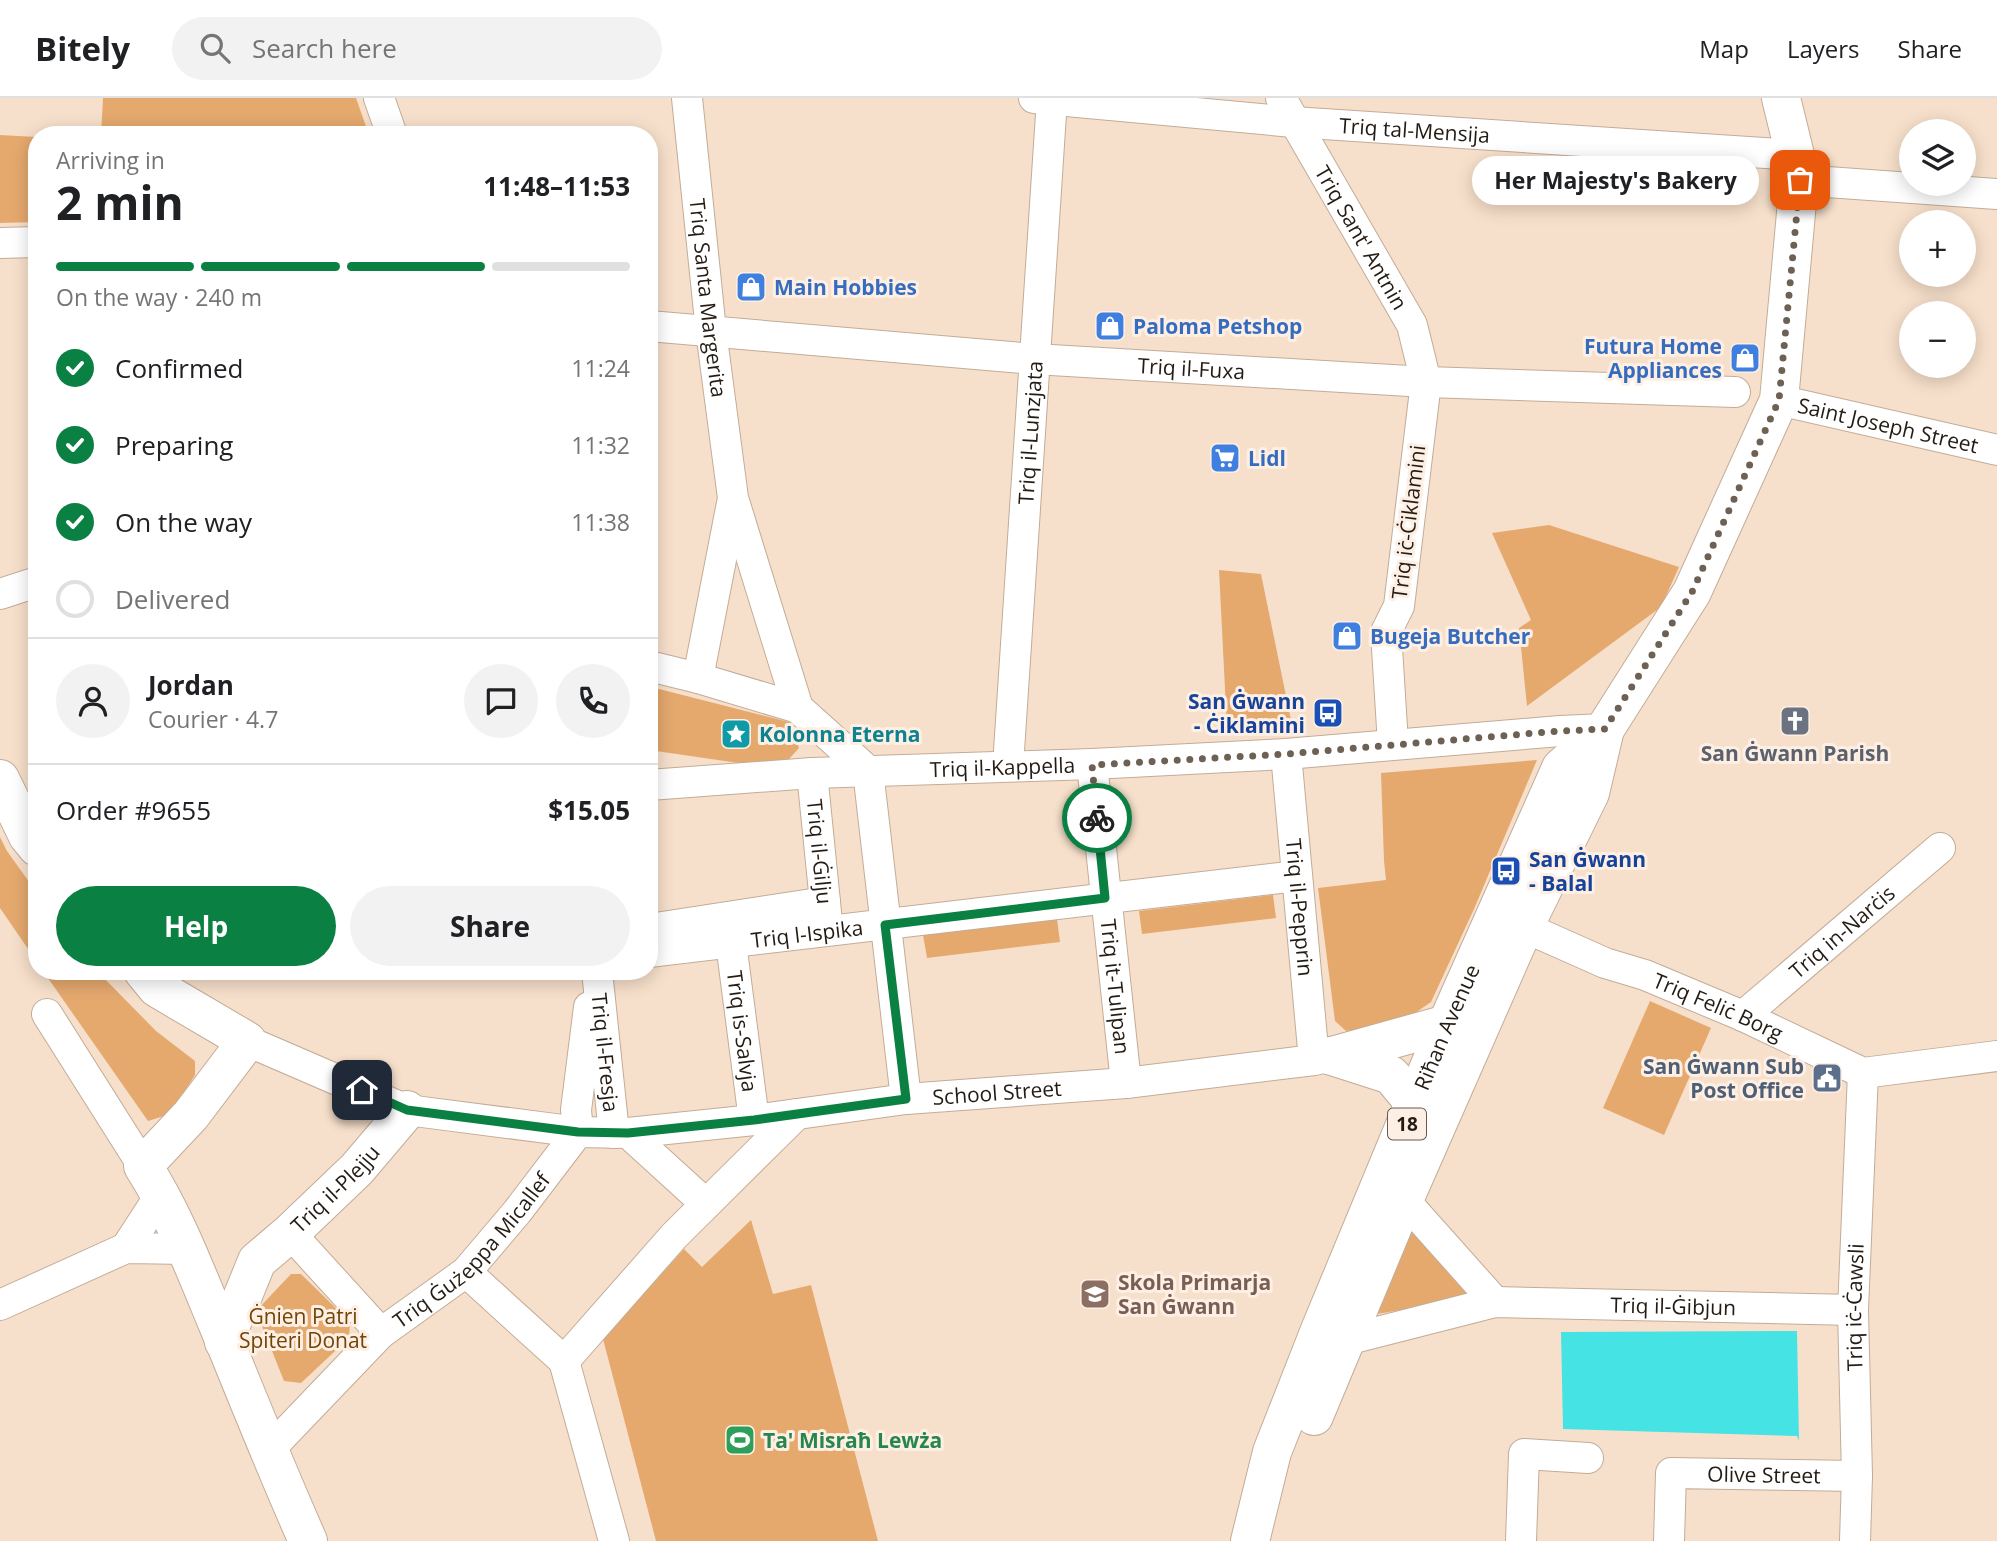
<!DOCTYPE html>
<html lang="en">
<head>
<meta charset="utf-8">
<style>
	body { margin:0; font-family:"Open Sans",sans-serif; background:#f2f2f2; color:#202124; height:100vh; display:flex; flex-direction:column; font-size:26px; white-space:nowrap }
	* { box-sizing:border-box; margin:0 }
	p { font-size:23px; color:#757577 }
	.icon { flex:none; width:38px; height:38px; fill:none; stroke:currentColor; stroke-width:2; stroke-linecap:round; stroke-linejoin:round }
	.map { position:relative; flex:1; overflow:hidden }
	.side { position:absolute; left:28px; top:28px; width:630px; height:854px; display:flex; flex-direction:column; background:#fff; border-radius:28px; box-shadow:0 4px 18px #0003 }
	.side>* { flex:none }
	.fabs { position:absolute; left:1899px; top:21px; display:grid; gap:14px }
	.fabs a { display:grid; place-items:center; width:77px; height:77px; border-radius:50%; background:#fff; box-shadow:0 4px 18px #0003; font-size:35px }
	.pin { position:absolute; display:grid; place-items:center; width:60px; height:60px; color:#fff; margin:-30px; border-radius:14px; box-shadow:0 4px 10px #0006 }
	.courier { position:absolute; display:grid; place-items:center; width:70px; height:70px; margin:-35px; border:5px solid #0b8043; border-radius:50%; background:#fff; color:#222; box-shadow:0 2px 9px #0007 }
	.bubble { position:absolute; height:49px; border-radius:24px; background:#fff; box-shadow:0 4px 18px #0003; font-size:23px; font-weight:700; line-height:49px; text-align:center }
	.head em { font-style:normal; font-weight:700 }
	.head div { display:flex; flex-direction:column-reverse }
	.head { display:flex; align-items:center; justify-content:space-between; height:119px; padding:0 28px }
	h1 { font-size:46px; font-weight:700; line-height:52px }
	.bar { display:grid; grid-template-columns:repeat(4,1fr); gap:10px 7px; align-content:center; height:84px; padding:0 28px }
	.bar i { height:9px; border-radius:5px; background:#e0e0e0 }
	.bar .selected { background:#0b8043 }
	.bar p { grid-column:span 4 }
	.line { display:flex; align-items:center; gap:18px; padding:0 28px; border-top:2px solid #e0e0e0 }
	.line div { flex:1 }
	.round { display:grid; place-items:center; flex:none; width:74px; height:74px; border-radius:37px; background:#f2f2f2 }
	ol { padding:0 28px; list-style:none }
	li { display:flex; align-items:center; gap:21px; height:77px }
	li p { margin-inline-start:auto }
	li .icon { padding:7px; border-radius:50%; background:#0b8043; color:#fff; stroke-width:4 }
	li:last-child { color:#757577 }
	li i { width:38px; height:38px; border:4px solid #e0e0e0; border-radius:50% }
	.action { display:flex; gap:14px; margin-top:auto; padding:14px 28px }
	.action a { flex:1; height:80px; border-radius:42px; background:#0b8043; color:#fff; font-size:28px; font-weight:700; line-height:80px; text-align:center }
	.action a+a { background:#f2f2f2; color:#202124 }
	header { display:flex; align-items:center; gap:42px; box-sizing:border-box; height:98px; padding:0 35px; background:#fff; border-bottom:2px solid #e0e0e0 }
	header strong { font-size:33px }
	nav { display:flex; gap:38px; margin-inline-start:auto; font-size:24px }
	.search { width:490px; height:63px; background:#f2f2f2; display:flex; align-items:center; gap:18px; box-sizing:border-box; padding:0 24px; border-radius:38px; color:#757577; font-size:26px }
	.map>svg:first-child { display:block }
</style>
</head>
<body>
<header>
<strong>Bitely</strong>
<div class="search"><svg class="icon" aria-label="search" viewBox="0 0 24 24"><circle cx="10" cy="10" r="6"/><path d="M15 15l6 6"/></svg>Search here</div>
<nav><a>Map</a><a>Layers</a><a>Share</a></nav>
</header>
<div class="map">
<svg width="1997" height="1443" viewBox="0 0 1997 1443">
	<rect width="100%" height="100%" fill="#f7e0cb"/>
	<g fill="#e5a96e">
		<polygon points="103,0 356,0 369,37 101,37"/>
		<polygon points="0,37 37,39 37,124 0,125"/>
		<polygon points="1549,427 1679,469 1661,509 1527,608 1519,530 1531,522 1492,435"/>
		<polygon points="1219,472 1261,476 1291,622 1227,631"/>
		<polygon points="659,591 789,624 799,650 780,671 649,652 649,593"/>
		<polygon points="1537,662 1474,811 1431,904 1395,929 1346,933 1335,923 1318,790 1386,782 1384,763 1381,675"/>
		<polygon points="0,739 7,753 37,795 37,864 0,810"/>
		<polygon points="1273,797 1276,820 1142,836 1139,813"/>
		<polygon points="1057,821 1060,844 927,860 923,837"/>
		<polygon points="43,873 97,873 156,933 195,963 195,977 170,1016 148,1023"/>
		<polygon points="1650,903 1711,930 1664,1037 1603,1010"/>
		<polygon points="751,1122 773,1196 811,1187 878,1443 656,1443 603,1241 684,1151 702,1169"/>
		<polygon points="1412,1128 1472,1200 1371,1217"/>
		<polygon points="291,1176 301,1176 350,1224 349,1240 301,1285 284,1283 256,1213"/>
	</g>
	<polygon fill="#46e3e4" points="1797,1233 1799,1343 1797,1338 1563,1331 1561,1234"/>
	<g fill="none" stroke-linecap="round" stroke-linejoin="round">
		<g stroke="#c2ac98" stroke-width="32">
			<g id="street">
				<polyline points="379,0 392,37"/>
				<path id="s1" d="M687 0 711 233 733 400 798 610 868 673"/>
				<path id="s2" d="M1034 0 1293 24 1795 57"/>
				<path id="s3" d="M1281 0 1412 227 1426 284 1399 508 1386 534 1393 646"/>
				<polyline points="1799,82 1997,96"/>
				<polyline points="0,145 37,144"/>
				<path id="s4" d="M649 228 1034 261 1426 284 1735 294"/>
				<path id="s5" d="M1779 302 1997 352"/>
				<polyline points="0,496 37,484"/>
				<polyline points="649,568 698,580 798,610"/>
				<polyline points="698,580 732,405"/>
				<path id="s6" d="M1286 656 1314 962"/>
				<path id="s7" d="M1092 666 1126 985"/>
				<path id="s8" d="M1008 668 1052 1"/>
				<polyline points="868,673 906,1001"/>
				<path id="s9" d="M812 675 827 824"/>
				<path id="s10" d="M649 687 812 675 1092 666 1286 656 1560 633 1605 631"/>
				<path id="s11" d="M1524 829 1605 865 1645 877 1743 918 1863 975 1997 958"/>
				<polyline points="649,831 825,804"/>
				<path id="s12" d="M731 845 754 1022"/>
				<path id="s13" d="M649 854 1297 778"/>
				<path id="s14" d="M597 873 614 1035"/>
				<polyline points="47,916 143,1068"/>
				<path id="s15" d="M1743 918 1940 750"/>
				<path id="s16" d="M247 943 407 1012 578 1034 628 1035 754 1022 906 1001 1126 985 1314 962 1332 958"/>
				<polyline points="578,1034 576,1012 589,909"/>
				<polyline points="628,1035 706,1106"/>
				<polyline points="1404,1102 1495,1204"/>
				<polyline points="290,1135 381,1235"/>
				<polyline points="126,1150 161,1096"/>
				<polyline points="466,1174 564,1263 614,1443"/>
				<polyline points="0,1207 126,1150 187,1151"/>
				<path id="s17" d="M1346 1242 1495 1204 1853 1212"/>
				<polyline points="564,1263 674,1138 797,1016"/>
				<path id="s18" d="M268 1353 381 1235 466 1174 517 1114 578 1034"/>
				<polyline points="1521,1443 1524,1356 1588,1360"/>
				<path id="s19" d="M1669 1443 1671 1375 1857 1378"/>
				<path id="s20" d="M1855 1443 1857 1378 1853 1212 1863 975"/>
			</g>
		</g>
		<g stroke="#c2ac98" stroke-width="40">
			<g id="secondary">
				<polyline points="0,681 28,738 37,749"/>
				<path d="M143 873 157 890 247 943 191 1017 143 1068C175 1118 195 1172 218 1227 247 1299 276 1371 308 1443"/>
				<path id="s21" d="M224 1244 257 1163 290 1135 357 1071 407 1012"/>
			</g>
		</g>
		<g stroke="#c2ac98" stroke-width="40">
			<g id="primary">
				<polyline points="1332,958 1447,926"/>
				<polyline points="1332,958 1391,977 1415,1006"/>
				<polyline points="1314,1318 1404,1102 1524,829 1590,695 1605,631"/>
				<path id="s22" d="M1250 1443 1272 1354 1320 1232 1447 926 1561 670 1605 631 1692 494 1779 302 1799 82 1795 57 1781 0"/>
			</g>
		</g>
		<use href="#street" stroke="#fff" stroke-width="30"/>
		<use href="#secondary" stroke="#fff" stroke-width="38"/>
		<use href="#primary" stroke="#fff" stroke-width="38"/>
	</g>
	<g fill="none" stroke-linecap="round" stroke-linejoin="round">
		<polyline stroke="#6e6154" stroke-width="7" stroke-dasharray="0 12.6" points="1097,720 1092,667 1286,656 1560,633 1605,631 1692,494 1779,302 1800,82"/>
		<polyline stroke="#0b8043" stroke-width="9" points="362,992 407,1012 578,1034 628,1035 754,1022 906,1001 885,827 1105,800 1097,720"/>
	</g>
	<defs>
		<g id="shop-square" transform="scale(1.575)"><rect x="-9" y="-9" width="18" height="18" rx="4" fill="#3f7fe0" stroke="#fdefe3"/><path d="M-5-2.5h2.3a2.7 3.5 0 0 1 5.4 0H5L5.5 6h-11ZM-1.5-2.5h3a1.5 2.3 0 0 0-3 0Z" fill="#fff"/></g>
		<g id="supermarket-square" transform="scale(1.575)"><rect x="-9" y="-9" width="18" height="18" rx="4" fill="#3f7fe0" stroke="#fdefe3"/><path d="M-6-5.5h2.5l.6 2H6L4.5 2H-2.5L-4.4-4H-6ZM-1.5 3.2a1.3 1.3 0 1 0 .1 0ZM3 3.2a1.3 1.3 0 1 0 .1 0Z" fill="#fff"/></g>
		<g id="bus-square" transform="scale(1.575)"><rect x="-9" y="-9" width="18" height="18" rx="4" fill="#1a4fb4" stroke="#fdefe3"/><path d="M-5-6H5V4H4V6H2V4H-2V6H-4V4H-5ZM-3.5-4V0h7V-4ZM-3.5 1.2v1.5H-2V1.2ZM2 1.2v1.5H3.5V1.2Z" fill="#fff"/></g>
		<g id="church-square" transform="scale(1.575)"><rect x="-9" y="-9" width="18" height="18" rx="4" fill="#6b7280" stroke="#fdefe3"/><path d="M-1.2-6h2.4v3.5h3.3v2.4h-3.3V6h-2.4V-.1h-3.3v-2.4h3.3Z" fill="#fff"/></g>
		<g id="sight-square" transform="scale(1.575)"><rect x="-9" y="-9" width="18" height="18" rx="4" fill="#0f9aa8" stroke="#fdefe3"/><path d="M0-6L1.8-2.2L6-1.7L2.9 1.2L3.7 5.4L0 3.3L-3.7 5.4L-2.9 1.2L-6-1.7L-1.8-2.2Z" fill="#fff"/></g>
		<g id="civic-square" transform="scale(1.575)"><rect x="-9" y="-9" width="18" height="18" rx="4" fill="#5c6f8a" stroke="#fdefe3"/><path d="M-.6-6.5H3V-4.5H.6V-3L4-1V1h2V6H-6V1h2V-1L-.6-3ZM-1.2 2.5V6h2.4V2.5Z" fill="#fff"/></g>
		<g id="school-square" transform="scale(1.575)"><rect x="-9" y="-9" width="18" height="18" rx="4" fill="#8d6e63" stroke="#fdefe3"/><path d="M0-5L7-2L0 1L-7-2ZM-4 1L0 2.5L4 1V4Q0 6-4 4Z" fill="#fff"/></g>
		<g id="stadium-square" transform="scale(1.575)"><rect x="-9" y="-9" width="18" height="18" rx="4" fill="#2e9e5b" stroke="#fdefe3"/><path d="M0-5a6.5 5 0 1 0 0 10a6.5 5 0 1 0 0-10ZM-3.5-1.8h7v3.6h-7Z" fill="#fff"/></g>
	</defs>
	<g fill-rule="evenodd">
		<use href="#shop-square" x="751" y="189"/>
		<use href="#shop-square" x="1110" y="228"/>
		<use href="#shop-square" x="1745" y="260"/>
		<use href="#supermarket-square" x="1225" y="360"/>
		<use href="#shop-square" x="1347" y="538"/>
		<use href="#bus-square" x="1328" y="615"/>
		<use href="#church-square" x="1795" y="623"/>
		<use href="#sight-square" x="736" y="636"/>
		<use href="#bus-square" x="1506" y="773"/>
		<use href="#civic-square" x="1827" y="980"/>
		<use href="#school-square" x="1095" y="1196"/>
		<use href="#stadium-square" x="740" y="1342"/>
	</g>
	<g text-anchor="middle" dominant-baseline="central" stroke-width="6" stroke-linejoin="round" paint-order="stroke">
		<rect fill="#fdefe3" stroke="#655b52" stroke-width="2" x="1388" y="1010.5" width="38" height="31" rx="5"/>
		<g font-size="19" font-weight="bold" fill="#241c14">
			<text x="1407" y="1026">18</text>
		</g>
		<g font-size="21" fill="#241c14" stroke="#fdefe3">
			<text stroke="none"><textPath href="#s2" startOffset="382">Triq tal-Mensija</textPath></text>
			<text stroke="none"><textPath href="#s3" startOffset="161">Triq Sant' Antnin</textPath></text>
			<text stroke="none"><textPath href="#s1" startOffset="201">Triq Santa Margerita</textPath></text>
			<text stroke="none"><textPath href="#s4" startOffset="544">Triq il-Fuxa</textPath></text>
			<text stroke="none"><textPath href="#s5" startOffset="112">Saint Joseph Street</textPath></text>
			<text stroke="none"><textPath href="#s8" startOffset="334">Triq il-Lunzjata</textPath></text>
			<text transform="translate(1408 424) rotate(-83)">Triq iċ-Ċiklamini</text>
			<text stroke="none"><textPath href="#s10" startOffset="354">Triq il-Kappella</textPath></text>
			<text stroke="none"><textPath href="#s9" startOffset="79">Triq il-Ġilju</textPath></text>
			<text stroke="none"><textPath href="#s6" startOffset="154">Triq il-Pepprin</textPath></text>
			<text stroke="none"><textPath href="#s15" startOffset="130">Triq in-Narċis</textPath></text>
			<text stroke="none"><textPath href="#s13" startOffset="159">Triq l-Ispika</textPath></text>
			<text stroke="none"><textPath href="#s7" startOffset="224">Triq it-Tulipan</textPath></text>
			<text stroke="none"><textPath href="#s11" startOffset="210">Triq Feliċ Borg</textPath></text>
			<text stroke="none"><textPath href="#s22" startOffset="551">Riħan Avenue</textPath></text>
			<text stroke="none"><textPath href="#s12" startOffset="89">Triq is-Salvja</textPath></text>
			<text stroke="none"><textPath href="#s14" startOffset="82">Triq il-Fresja</textPath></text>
			<text stroke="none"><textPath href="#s16" startOffset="768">School Street</textPath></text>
			<text stroke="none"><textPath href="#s21" startOffset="194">Triq il-Plejju</textPath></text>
			<text stroke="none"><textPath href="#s18" startOffset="287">Triq Ġużeppa Micallef</textPath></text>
			<text stroke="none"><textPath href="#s17" startOffset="332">Triq il-Ġibjun</textPath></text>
			<text stroke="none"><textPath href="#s20" startOffset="234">Triq iċ-Ċawsli</textPath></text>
			<text stroke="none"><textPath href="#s19" startOffset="161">Olive Street</textPath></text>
		</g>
		<g font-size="21" font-weight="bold" fill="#366cbe" stroke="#fdefe3" text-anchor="start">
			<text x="774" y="189">Main Hobbies</text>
			<text x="1133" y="228">Paloma Petshop</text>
			<text x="1722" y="248" text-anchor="end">Futura Home<tspan x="1722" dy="24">Appliances</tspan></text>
			<text x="1248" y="360">Lidl</text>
			<text x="1370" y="538">Bugeja Butcher</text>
		</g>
		<g font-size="21" font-weight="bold" fill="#164399" stroke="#fdefe3" text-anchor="end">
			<text x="1305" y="603">San Ġwann<tspan x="1305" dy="24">- Ċiklamini</tspan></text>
			<text x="1529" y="761" text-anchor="start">San Ġwann<tspan x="1529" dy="24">- Balal</tspan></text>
		</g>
		<g font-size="21" font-weight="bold" fill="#0d838f" stroke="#fdefe3" text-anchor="start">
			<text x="759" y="636">Kolonna Eterna</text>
		</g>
		<g font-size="21" font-weight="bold" fill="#5b616d" stroke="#fdefe3">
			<text x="1795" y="655">San Ġwann Parish</text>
		</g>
		<g font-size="21" font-weight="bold" fill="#4e5e75" stroke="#fdefe3" text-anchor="end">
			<text x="1804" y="968">San Ġwann Sub<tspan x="1804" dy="24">Post Office</tspan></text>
		</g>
		<g font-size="21" font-weight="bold" fill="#785e54" stroke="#fdefe3" text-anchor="start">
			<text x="1118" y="1184">Skola Primarja<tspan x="1118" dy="24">San Ġwann</tspan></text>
		</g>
		<g font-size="21" fill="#734405" stroke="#fdefe3">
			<text x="303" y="1218">Ġnien Patri<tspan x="303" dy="24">Spiteri Donat</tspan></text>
		</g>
		<g font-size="21" font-weight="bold" fill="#27864d" stroke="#fdefe3" text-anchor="start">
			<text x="763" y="1342">Ta' Misraħ Lewża</text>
		</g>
	</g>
</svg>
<div class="fabs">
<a><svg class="icon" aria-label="layers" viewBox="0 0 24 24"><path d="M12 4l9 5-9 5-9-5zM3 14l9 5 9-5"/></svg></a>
<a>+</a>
<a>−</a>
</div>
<div class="pin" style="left:1800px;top:82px;background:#ea580c"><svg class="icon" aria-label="bag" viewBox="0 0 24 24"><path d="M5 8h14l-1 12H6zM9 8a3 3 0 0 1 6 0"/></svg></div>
<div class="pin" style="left:362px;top:992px;background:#1f2937"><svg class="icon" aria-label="home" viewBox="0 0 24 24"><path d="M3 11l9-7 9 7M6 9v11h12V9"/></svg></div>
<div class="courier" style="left:1097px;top:720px"><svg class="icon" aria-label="bike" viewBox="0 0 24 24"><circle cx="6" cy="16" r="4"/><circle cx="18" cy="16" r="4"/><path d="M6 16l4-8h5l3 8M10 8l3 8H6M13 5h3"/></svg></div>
<div class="bubble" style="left:1472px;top:58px;width:287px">Her Majesty's Bakery</div>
<section class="side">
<div class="head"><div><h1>2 min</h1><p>Arriving in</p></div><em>11:48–11:53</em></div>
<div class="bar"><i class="selected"></i><i class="selected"></i><i class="selected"></i><i></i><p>On the way · 240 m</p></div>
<ol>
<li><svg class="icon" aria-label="check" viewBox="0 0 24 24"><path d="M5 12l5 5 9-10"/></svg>Confirmed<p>11:24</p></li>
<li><svg class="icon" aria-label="check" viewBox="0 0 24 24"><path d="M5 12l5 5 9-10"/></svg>Preparing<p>11:32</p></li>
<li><svg class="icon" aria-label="check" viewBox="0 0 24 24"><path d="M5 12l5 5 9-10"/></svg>On the way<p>11:38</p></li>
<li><i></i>Delivered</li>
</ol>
<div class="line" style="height:126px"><a class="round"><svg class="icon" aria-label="person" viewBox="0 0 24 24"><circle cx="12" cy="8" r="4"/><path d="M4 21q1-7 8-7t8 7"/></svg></a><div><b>Jordan</b><p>Courier · 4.7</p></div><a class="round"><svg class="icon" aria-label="chat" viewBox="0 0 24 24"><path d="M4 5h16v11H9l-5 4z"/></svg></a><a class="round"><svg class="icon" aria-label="phone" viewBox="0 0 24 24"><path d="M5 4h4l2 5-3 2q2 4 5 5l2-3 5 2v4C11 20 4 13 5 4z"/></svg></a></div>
<div class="line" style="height:91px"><div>Order #9655</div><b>$15.05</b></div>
<div class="action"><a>Help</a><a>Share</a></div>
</section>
</div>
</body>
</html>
